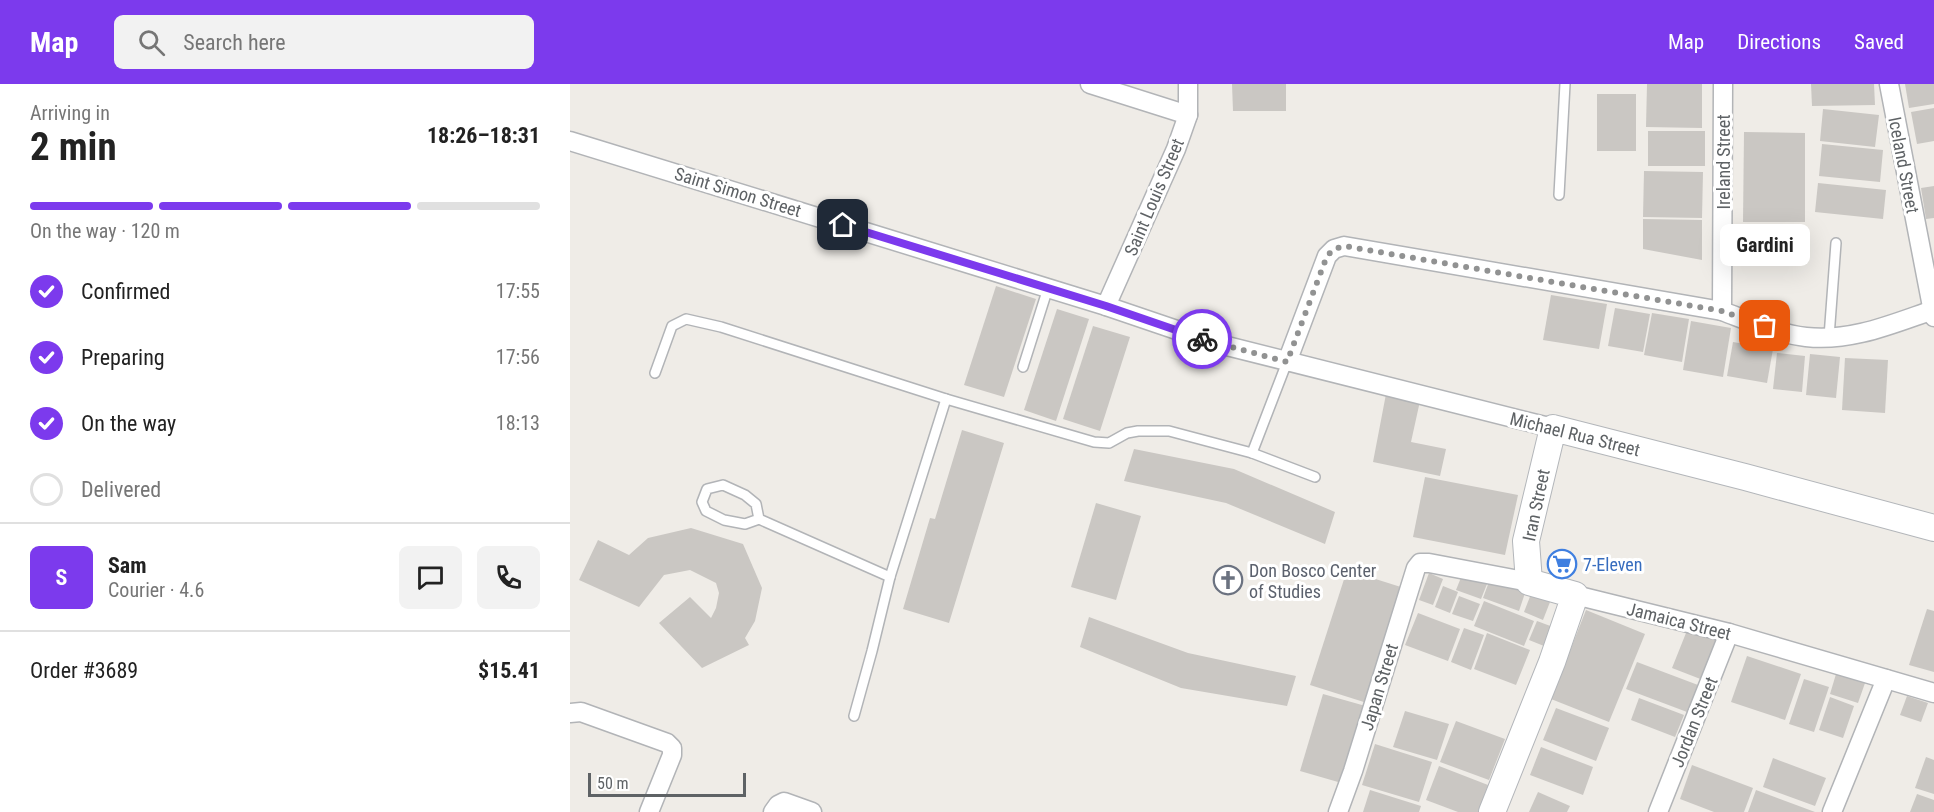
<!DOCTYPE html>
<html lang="en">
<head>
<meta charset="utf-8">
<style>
	body { margin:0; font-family:"Roboto Condensed",sans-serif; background:#f2f2f2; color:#222; height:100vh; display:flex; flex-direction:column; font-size:22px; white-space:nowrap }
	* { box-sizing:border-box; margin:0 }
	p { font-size:20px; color:#767676 }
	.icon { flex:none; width:33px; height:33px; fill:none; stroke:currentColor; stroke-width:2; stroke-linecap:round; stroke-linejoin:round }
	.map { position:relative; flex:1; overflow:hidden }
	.sheet { display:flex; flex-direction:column; background:#fff; width:570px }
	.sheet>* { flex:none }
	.scale { position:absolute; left:18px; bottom:15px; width:158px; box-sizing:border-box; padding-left:6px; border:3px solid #5e6265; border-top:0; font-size:16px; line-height:21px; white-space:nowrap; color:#5e6265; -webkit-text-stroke:4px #fff; paint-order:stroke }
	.pin { position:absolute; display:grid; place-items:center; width:51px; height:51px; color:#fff; margin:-26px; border-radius:12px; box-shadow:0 3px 9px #0006 }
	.courier { position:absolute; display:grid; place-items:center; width:60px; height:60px; margin:-30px; border:4px solid #7c3aed; border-radius:50%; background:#fff; color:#222; box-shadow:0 2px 8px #0007 }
	.bubble { position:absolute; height:42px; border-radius:9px; background:#fff; box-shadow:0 6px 24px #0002; font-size:20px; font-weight:700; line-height:42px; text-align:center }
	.summary em { font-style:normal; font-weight:700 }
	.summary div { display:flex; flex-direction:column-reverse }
	.summary { display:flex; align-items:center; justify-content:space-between; height:102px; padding:0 30px }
	h1 { font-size:39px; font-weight:700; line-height:45px }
	.bar { display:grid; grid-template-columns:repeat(4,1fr); gap:9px 6px; align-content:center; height:72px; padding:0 30px }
	.bar i { height:8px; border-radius:4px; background:#e0e0e0 }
	.bar .current { background:#7c3aed }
	.bar p { grid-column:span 4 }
	.line { display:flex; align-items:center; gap:15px; padding:0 30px; border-top:2px solid #e0e0e0 }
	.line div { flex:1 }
	.round { display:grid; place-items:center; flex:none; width:63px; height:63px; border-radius:9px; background:#f2f2f2 }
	ol { padding:0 30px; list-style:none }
	li { display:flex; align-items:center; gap:18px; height:66px }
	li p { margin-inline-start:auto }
	li .icon { padding:6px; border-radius:50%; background:#7c3aed; color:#fff; stroke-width:4 }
	li:last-child { color:#767676 }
	li i { width:33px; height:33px; border:3px solid #e0e0e0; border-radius:50% }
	header { display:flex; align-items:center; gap:36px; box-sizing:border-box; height:84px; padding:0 30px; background:#7c3aed; color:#fff }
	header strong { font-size:28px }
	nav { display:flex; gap:33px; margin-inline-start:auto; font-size:21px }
	.search { width:420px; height:54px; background:#f2f2f2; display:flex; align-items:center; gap:15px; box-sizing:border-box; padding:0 21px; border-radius:9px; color:#767676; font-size:22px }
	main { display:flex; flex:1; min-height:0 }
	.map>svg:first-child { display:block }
</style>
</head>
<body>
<header>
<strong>Map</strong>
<div class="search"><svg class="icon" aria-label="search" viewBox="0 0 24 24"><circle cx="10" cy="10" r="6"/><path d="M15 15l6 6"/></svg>Search here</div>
<nav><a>Map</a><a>Directions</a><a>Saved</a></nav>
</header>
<main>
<section class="sheet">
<div class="summary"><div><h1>2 min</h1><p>Arriving in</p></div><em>18:26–18:31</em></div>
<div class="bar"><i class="current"></i><i class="current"></i><i class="current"></i><i></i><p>On the way · 120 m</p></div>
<ol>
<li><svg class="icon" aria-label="check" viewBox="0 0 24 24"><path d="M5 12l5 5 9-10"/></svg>Confirmed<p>17:55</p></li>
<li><svg class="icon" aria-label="check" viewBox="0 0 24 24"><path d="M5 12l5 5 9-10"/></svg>Preparing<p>17:56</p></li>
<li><svg class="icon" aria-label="check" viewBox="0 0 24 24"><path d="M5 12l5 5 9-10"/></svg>On the way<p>18:13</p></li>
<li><i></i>Delivered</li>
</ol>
<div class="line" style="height:108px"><b class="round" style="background:#7c3aed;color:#fff">S</b><div><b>Sam</b><p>Courier · 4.6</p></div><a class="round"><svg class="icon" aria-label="chat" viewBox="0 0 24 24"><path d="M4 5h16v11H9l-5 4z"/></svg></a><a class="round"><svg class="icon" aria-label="phone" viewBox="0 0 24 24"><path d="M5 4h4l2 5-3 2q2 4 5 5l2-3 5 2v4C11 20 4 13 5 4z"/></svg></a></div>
<div class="line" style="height:78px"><div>Order #3689</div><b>$15.41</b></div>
</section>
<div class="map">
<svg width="1364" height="728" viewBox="0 0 1364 728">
	<rect width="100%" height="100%" fill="#efece7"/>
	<g fill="#cac7c3">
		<polygon points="662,0 716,0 716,27 663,27"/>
		<polygon points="1077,0 1132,0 1132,44 1076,43"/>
		<polygon points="1241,0 1304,0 1305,21 1242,22"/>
		<polygon points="1335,0 1364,0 1364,20 1339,24"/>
		<rect x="1027" y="10" width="39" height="57"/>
		<polygon points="1364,24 1364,57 1347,60 1341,28"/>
		<polygon points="1253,25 1309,31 1305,63 1250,57"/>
		<rect x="1078" y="47" width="57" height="35"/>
		<polygon points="1174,48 1235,49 1235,138 1173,138"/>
		<polygon points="1252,60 1313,66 1310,98 1249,92"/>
		<polygon points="1074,87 1133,88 1132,134 1073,133"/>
		<polygon points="1248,99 1316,106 1313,135 1245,128"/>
		<polygon points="1364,102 1364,134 1356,135 1351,104"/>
		<polygon points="1073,135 1132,136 1132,176 1073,165"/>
		<polygon points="426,202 466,215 434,313 394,301"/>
		<polygon points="981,211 1037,220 1029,265 973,256"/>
		<polygon points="1045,224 1080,230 1073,268 1038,262"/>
		<polygon points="487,225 519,235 486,337 454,326"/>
		<polygon points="1082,229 1119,235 1112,278 1074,271"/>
		<polygon points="1121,237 1161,244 1153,293 1113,286"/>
		<polygon points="523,242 560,253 530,347 493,335"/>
		<polygon points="1163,258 1203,265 1197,299 1157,292"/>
		<polygon points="1207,269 1235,272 1232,308 1203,305"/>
		<polygon points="1240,270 1270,273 1266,314 1236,311"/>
		<polygon points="1275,274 1318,276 1315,329 1272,326"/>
		<polygon points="816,310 850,317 841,358 876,365 870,392 803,378"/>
		<polygon points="392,346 434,359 379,539 333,525 360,434 365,435"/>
		<polygon points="564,365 664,385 765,428 755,460 656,419 554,397"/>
		<polygon points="855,393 948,411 935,471 843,453"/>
		<polygon points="526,419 571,432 546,516 501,503"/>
		<polygon points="121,444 173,460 192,504 185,537 175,554 179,561 132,584 89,539 120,513 141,534 146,524 149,509 146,499 120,486 94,491 69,523 9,496 28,456 59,471 78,454"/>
		<polygon points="777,486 834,504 797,619 740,601"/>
		<polygon points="859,489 873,495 863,521 849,516"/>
		<polygon points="892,491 917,500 911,515 886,506"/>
		<polygon points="920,495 955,509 949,527 913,514"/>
		<polygon points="873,502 888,508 880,529 865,523"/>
		<polygon points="961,510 980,518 973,536 954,528"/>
		<polygon points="889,512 910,520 903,537 882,530"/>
		<polygon points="914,517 964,537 954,562 904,542"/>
		<polygon points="1357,525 1364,527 1364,588 1339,581"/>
		<polygon points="1016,526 1075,550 1039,638 981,615"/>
		<polygon points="848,529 890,545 878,577 835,561"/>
		<polygon points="519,533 618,569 726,592 717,622 611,604 510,563"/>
		<polygon points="967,537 991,546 984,566 959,556"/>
		<polygon points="894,544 914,551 901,586 881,578"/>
		<polygon points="1118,544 1149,556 1133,596 1102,584"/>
		<polygon points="917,549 960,566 946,601 904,585"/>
		<polygon points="1177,572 1231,590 1215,636 1161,618"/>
		<polygon points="1067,578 1128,601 1117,628 1056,605"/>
		<polygon points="1266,590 1295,599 1288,619 1260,610"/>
		<polygon points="1234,595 1259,603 1244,648 1219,640"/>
		<polygon points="753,610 799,623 775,700 730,687"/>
		<polygon points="1337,612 1358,619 1351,638 1330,631"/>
		<polygon points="1260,613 1284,622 1273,654 1249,646"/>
		<polygon points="1069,614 1114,631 1105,653 1061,636"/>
		<polygon points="986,624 1039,644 1026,677 973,656"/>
		<polygon points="835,627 879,640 867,676 823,663"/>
		<polygon points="886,637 935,655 919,696 870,678"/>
		<polygon points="805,660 862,678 849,718 792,701"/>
		<polygon points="971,663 1023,683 1013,711 960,691"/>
		<polygon points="1356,673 1364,676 1364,710 1345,704"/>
		<polygon points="1203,674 1256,694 1245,722 1193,703"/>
		<polygon points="1122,681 1183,704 1174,728 1144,728 1110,715"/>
		<polygon points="869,682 918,701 908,728 888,728 856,716"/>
		<polygon points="800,706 851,722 849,728 793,728"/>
		<polygon points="1186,706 1245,728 1178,728"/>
		<polygon points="968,708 1000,722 997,728 959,728"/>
		<polygon points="1347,710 1364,716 1364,728 1340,728"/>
	</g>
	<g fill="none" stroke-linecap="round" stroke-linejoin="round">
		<g stroke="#b2b4b7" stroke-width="12">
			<g id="service">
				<polyline points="989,111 995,0"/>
				<polyline points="1259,253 1266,159"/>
				<polyline points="453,283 478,204"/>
				<polyline points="85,289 102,242 116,235 151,243 376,315 524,358 539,359 557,349 568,347 599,347 682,369 745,393"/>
				<polyline points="682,369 717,278"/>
				<polyline points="189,435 175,440 154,436 136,427 132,418 137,405 153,401 175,411 186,420 189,435 320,493"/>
				<polyline points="284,632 302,567 320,493 376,315"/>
			</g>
		</g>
		<g stroke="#b2b4b7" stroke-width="21">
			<g id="minor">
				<polyline points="520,0 618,31"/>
				<polyline points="1319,0 1364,233"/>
				<polyline points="0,57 536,222 645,259 983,344"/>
				<polyline points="536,222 606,65 618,31 618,0"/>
				<polyline points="1152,227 1153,0"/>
				<path d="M717 278 757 172 764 165 774 162 1152 227C1179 237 1208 250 1236 253 1281 258 1322 240 1363 226"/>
				<polyline points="1005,511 1159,549 1364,609"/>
				<polyline points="0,629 11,628 97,659 102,664 102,671 79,728"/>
				<polyline points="203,728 208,721 214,718 242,728"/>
				<polyline points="768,728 783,687 846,484 850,479 859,479 959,498"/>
				<polyline points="1088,728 1159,549"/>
				<polyline points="1262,728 1316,595"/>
			</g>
		</g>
		<g stroke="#b3b6ba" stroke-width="28">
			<polyline id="secondary" points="922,728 982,578 1005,511 959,498 956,457 983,344 1175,393 1364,444"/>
		</g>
		<use href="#service" stroke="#fff" stroke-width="9"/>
		<use href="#minor" stroke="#fff" stroke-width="18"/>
		<use href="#secondary" stroke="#fff" stroke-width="26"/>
	</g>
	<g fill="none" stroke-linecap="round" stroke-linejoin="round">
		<polyline stroke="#919292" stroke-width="6" stroke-dasharray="0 10.8" points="632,255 717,278 757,172 764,165 774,162 1152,227 1195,242"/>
		<polyline stroke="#7c3aed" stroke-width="8" points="273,141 536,222 632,255"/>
	</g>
	<defs>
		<g id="supermarket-ring" transform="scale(1.5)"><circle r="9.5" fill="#fff" stroke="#3f7fe0" stroke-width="1.5"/><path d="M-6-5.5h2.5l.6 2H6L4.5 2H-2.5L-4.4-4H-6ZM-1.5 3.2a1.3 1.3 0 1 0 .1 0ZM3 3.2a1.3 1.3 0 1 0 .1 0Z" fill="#3f7fe0"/></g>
		<g id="church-ring" transform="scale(1.5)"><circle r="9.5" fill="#fff" stroke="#6b7280" stroke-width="1.5"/><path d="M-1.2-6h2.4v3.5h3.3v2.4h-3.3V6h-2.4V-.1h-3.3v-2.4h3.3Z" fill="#6b7280"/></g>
	</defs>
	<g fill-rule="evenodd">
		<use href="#supermarket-ring" x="992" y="480"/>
		<use href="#church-ring" x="658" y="496"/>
	</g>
	<g text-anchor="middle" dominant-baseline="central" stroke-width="6" stroke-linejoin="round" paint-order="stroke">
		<g font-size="18" fill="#5e6265" stroke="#fff">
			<text transform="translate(1153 78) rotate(-90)">Ireland Street</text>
			<text transform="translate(1334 81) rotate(79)">Iceland Street</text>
			<text transform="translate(168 108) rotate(17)">Saint Simon Street</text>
			<text transform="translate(584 113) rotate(-67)">Saint Louis Street</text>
			<text transform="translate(1005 350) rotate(14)">Michael Rua Street</text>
			<text transform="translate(966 421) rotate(-78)">Iran Street</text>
			<text transform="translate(1109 537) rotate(14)">Jamaica Street</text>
			<text transform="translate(809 603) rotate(-73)">Japan Street</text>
			<text transform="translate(1124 638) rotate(-68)">Jordan Street</text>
		</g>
		<g font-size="18" fill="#366cbe" stroke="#fff" text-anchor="start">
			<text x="1013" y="480">7-Eleven</text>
		</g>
		<g font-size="18" fill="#5b616d" stroke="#fff" text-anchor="start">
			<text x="679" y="486">Don Bosco Center<tspan x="679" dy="21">of Studies</tspan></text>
		</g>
	</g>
</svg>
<div class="scale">50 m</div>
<div class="pin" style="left:1195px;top:242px;background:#ea580c"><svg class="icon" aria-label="bag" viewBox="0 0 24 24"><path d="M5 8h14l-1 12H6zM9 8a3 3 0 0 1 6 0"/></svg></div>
<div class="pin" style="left:273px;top:141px;background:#1f2937"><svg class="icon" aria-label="home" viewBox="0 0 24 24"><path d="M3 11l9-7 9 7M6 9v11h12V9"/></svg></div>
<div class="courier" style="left:632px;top:255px"><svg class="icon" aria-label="bike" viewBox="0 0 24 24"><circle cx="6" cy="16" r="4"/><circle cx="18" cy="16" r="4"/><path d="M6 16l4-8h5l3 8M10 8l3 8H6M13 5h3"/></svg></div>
<div class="bubble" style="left:1150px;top:140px;width:90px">Gardini</div>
</div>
</main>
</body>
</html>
